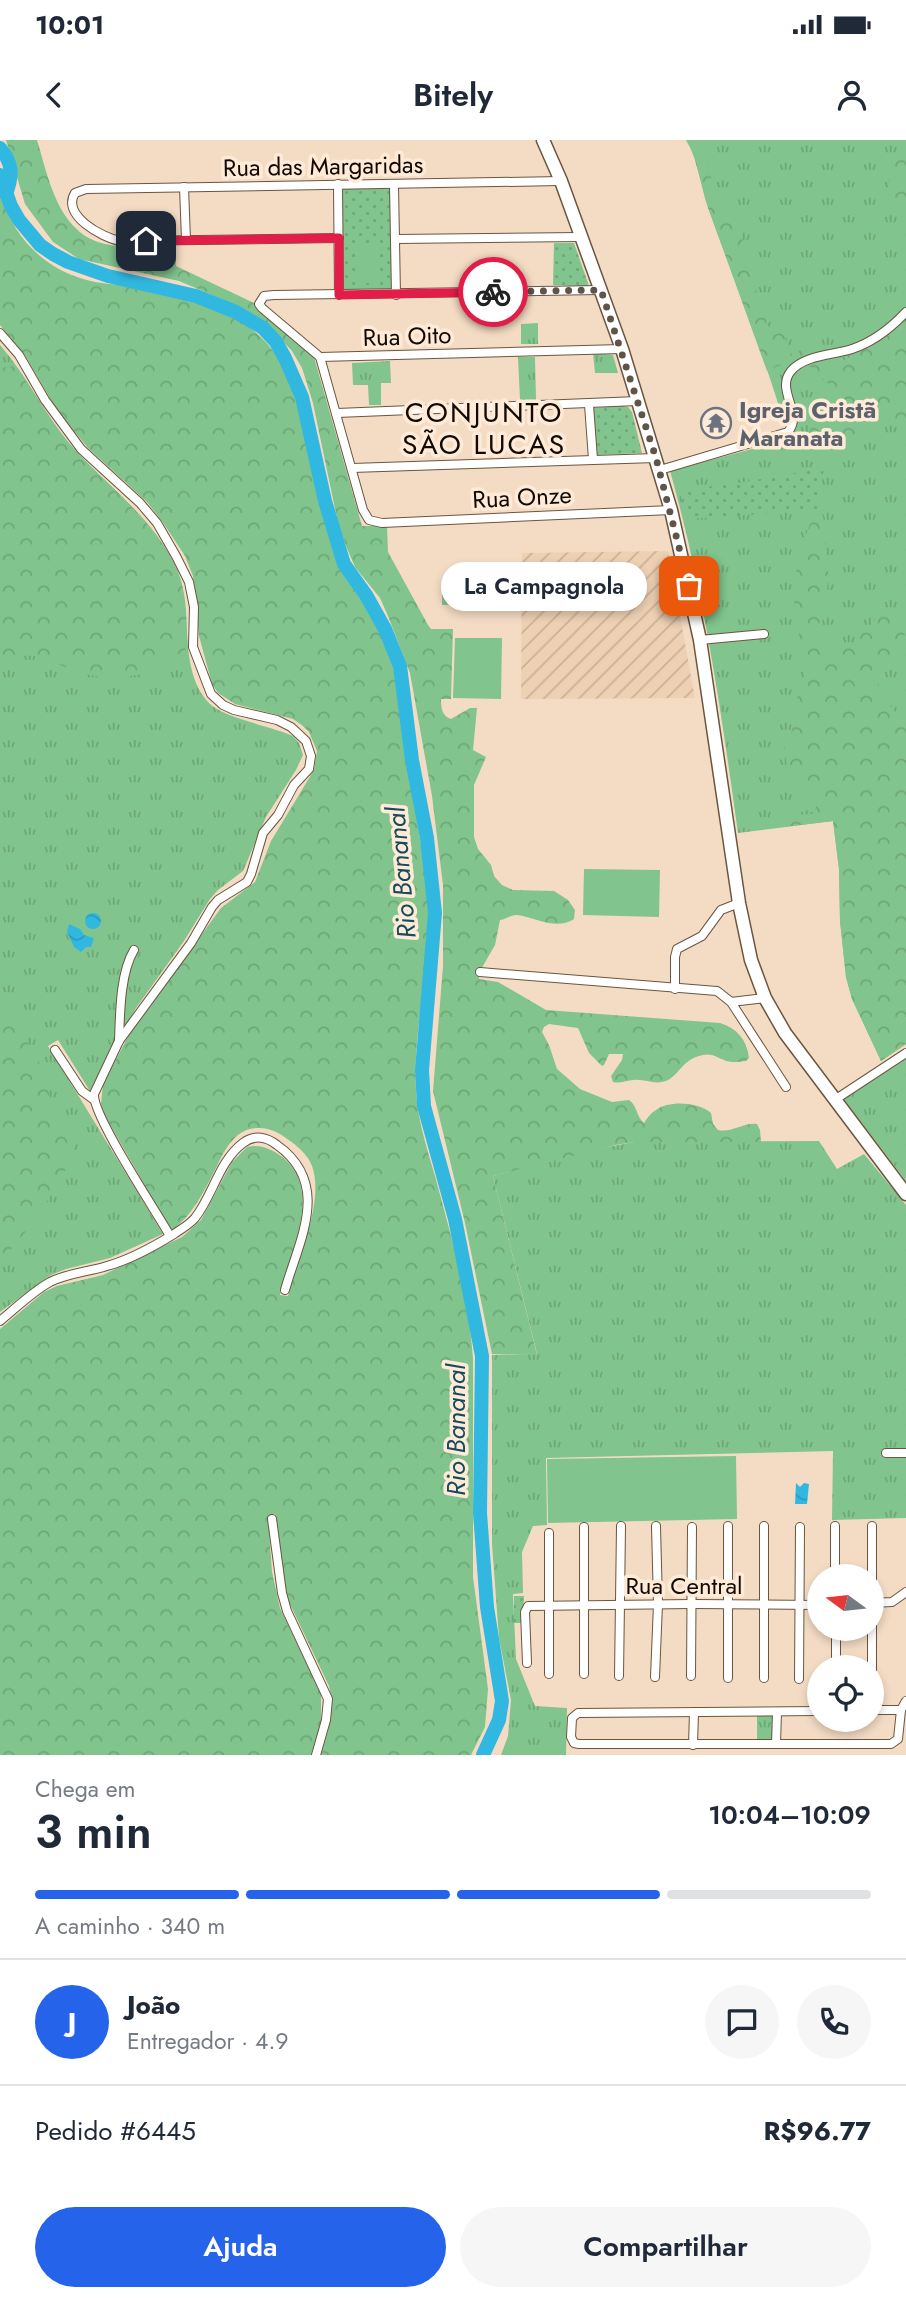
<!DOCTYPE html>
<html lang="pt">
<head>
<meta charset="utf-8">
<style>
	body { margin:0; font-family:Jost,sans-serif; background:#f6f6f7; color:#1f2937; height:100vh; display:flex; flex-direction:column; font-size:26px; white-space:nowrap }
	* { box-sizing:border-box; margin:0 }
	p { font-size:23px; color:#747a83 }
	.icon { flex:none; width:38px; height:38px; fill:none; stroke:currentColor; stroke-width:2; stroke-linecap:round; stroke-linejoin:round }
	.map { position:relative; height:1615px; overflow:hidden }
	.details { display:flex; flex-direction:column; background:#fff; flex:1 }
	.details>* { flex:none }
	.needle { width:46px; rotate:285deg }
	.buttons { position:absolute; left:807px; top:1424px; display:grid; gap:14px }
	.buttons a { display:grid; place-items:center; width:77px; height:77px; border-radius:50%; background:#fff; box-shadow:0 4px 10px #0003; font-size:35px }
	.pin { position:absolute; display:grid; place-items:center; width:60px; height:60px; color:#fff; margin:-30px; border-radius:14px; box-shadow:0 4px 10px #0006 }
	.courier { position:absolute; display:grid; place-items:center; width:70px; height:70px; margin:-35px; border:5px solid #e11d48; border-radius:50%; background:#fff; color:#222; box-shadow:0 2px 9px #0007 }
	.bubble { position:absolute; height:49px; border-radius:24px; background:#fff; box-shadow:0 4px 10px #0003; font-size:23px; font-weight:600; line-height:49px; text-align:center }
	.head em { font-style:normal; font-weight:600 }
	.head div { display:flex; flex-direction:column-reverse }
	.head { display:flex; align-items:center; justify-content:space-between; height:119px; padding:0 35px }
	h1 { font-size:46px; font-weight:600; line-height:52px }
	.bar { display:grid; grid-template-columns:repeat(4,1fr); gap:10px 7px; align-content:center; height:84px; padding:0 35px }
	.bar i { height:9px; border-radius:5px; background:#e0e1e3 }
	.bar .selected { background:#2563eb }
	.bar p { grid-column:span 4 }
	.line { display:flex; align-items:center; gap:18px; padding:0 35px; border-top:2px solid #e0e1e3 }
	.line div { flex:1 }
	.round { display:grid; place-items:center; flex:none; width:74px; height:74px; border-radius:37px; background:#f6f6f7 }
	.primary-button { display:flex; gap:14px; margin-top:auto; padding:14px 35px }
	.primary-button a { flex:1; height:80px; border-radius:42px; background:#2563eb; color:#fff; font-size:28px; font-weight:600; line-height:80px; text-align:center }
	.primary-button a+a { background:#f6f6f7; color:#1f2937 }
	.status { display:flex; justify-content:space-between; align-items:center; height:49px; padding:0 35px; background:#fff; direction:ltr }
	.status svg { height:19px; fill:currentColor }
	header { display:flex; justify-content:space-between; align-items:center; height:91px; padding:0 35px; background:#fff; font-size:32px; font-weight:600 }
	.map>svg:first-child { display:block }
</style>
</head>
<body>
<div class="status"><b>10:01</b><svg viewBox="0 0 49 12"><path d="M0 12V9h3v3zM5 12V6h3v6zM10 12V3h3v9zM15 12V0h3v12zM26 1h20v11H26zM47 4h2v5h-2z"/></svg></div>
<header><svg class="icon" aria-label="back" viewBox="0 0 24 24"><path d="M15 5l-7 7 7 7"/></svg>Bitely<svg class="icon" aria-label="person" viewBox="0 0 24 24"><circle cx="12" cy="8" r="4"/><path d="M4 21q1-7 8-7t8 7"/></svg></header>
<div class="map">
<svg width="906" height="1615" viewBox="0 0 906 1615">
	<defs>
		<pattern id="industrial-furrows" width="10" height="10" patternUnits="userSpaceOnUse" patternTransform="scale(1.75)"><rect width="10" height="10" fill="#eed0b3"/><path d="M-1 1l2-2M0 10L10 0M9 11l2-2" fill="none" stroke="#cbb198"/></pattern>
		<pattern id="grass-tufts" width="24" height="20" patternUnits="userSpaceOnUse" patternTransform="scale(1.75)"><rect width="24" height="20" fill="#81c48d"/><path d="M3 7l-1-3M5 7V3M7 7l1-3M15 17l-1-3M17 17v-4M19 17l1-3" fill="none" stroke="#6ea778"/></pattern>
		<pattern id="forest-crowns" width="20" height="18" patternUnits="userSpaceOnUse" patternTransform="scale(1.75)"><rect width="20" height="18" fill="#81c48d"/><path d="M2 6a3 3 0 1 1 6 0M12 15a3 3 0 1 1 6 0" fill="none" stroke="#6ea778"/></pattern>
		<pattern id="park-dots" width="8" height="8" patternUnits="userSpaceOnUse" patternTransform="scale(1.75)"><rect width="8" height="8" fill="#81c48d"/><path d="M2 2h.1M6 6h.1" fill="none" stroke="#6ea778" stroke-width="1.8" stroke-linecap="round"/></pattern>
		<pattern id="water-waves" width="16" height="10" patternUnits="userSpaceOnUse" patternTransform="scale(1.75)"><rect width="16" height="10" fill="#31b8e1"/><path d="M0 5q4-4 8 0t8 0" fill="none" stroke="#2a9dbf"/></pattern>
	</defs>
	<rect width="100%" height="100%" fill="#f4dcc4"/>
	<polygon fill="url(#industrial-furrows)" points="668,411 695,558 521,559 522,413"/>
	<g fill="url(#grass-tufts)">
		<path d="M686 0H906V904L881 921 852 859 846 837 840 781 839 729 833 681 738 693C721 570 704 451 670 331L789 299C767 223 738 150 711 76 703 54 698 19 686 0Z"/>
		<polygon points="538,183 538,204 521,204 521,184"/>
		<path d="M0 205C28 237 46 277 74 309 109 348 156 380 177 430 194 470 177 529 209 563 223 578 271 586 293 596L299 603 303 615 296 630 266 677 243 731 218 750 210 759 184 801 136 868 90 951 58 900 48 906 163 1094 110 1118 66 1129 51 1135 0 1172Z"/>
		<polygon points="593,213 613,215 618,233 595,233"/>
		<polygon points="535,217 536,260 520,260 518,217"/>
		<polygon points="390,221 391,243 381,243 381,265 369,265 368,245 353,245 352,223"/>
		<polygon points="906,917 906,1041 843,958"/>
		<polygon points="819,1001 837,1029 864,1014 906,1065 906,1378 832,1380 833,1311 546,1318 547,1385 533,1386 522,1412 523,1453 513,1454 516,1519 535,1566 567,1568 566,1615 501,1615 508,1596 511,1560 499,1498 492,1404 492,1215 537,1214 493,1036 592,1010 634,1002"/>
		<rect x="757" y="1575" width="16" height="24"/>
	</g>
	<g fill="url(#forest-crowns)">
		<path d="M6 0H37C49 39 58 93 105 104 127 109 153 106 176 106V126L254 163 314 217 362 386H387L388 412 428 485 431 489H453L451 559H441C441 568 442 576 451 579L470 568H477L473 610 486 617 474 645V697L478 709 491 725 494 736 502 745 513 750 554 751 568 760 575 770 574 779C556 791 535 777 517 775 510 775 507 779 500 780L495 805 479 833V839L498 842 546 870 720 883C737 888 747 900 749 918L746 921C739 922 730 923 724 920 716 917 712 913 703 915 680 919 679 939 662 942 653 944 644 939 634 940 626 940 621 944 613 942L611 936 622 920 623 914H609L604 925 602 926 589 913 578 888 549 884 544 887 542 892 549 905 557 929 580 949 612 962 629 960C637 965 636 976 644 983 647 978 651 973 656 970 669 960 699 962 711 973L713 984 718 990C733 993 743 982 757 984L760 990 761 1002H634L616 1005 493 1036 537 1215 492 1214 465 1083 433 951 443 826V745L432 656 410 533 388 476 380 458 355 427 346 406 338 383 313 263 302 228 292 211 278 196 252 176 224 160 179 141 79 119 53 102 25 64Z"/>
		<path d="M686 0 700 1 714 48 742 89 743 111 749 118 751 127 758 134 754 147 766 168V183L770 188 769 194 772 196 780 193 784 194 791 214H796L804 206 810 205 835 226C842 219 852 218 859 211 877 194 894 174 906 153V284L879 287C873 294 866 305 856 308 847 311 840 309 832 314 819 310 811 301 810 288L826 265 831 246 800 217 794 224 778 226 767 231 706 62 693 12Z"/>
		<path d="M906 9V81C887 68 884 28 897 11Z"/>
		<path d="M0 53C14 100 47 132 95 142 111 145 128 145 144 148 190 155 249 174 276 215 310 265 316 347 332 406 337 425 348 438 358 454 374 479 390 507 397 535 404 566 404 600 409 632 415 677 427 723 428 769 431 833 410 898 417 962 420 987 428 1012 435 1036 451 1096 469 1157 473 1219V1437L488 1549 485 1587 471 1615H321C328 1591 335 1571 329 1546L289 1462 282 1433 275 1374 268 1376 272 1432 280 1468 321 1553V1581L311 1615H0V1189L44 1152 57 1146 103 1135 182 1097 201 1080 232 1022 247 1007C258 1004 269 1008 278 1014 327 1046 289 1113 280 1155L288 1156C297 1121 325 1061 312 1026 307 1012 290 1000 278 993 265 986 249 986 238 995 228 1003 222 1015 217 1026 204 1051 194 1074 171 1091L105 976 101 964 103 944 131 891 221 768 255 742 271 701 314 630 317 611 309 592 303 586 293 579 235 564 218 553 212 544 199 496 193 436 185 416 162 381 147 362 88 308 56 269 25 215 0 185Z"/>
		<path d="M16 226C35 254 52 285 75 310 110 348 154 380 176 428 188 452 186 482 188 508L150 533 111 539 81 533 36 516 0 515V228Z"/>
		<path d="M818 373 823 376 824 381C825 399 828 418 828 436 829 459 816 474 826 501 833 509 844 508 853 503L886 468 898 469 906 476 904 503 882 527 878 539 879 551 906 586V904L881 921 852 859 846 837 840 781 839 729 833 681 784 687 790 675 813 674 816 667 812 658 789 637 784 608 792 599 791 567 802 550 805 532 792 449 802 407 809 386Z"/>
		<path d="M0 861 14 879 41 926 57 982 74 1000 75 1005C69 1035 23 1100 0 1121Z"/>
	</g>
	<g fill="url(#park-dots)">
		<polygon points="341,49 391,49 394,151 344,150"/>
		<polygon points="554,103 574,103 589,146 553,145"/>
		<polygon points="622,266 628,267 632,272 642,313 595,315 592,268"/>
		<polygon points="824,328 817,370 687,379 679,350 738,343"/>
		<polygon points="514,1456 524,1456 523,1483 514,1483"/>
	</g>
	<g fill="#81c48d">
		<polygon points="355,103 380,103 380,143 356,143"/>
		<polygon points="442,438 498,438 498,464 442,465"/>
		<polygon points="455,498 502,498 501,559 453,558"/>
		<polygon points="584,729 660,730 659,777 583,775"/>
		<polygon points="736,1316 737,1379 548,1383 547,1319"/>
	</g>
	<g fill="url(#water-waves)">
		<circle cx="93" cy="781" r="8"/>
		<polygon points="69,784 80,789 84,795 94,798 91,807 86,807 81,812 74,807 67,792"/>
		<polygon points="796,1343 800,1347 804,1343 809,1344 807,1364 795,1364"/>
	</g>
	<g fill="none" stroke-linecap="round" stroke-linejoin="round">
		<g stroke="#31b8e1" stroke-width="14">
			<path d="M0 8C13 23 13 35 6 54"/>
			<polyline points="0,35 11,66 19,80 40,105 53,114 68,122 108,136 196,156 236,172 263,188 276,202 285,218 302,257 325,361 344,424 366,455 385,489 400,526 412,620 427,698 435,773 422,930 424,966 455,1079 482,1216 480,1373 487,1467 502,1561 499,1580 483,1615"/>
		</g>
		<g stroke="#6a5541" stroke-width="10">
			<g id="minor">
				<polyline points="338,44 339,155"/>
				<polyline points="394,45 396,155"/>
				<polyline points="184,47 186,100"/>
				<path d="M339 98 120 101C101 97 61 75 75 53L86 49 561 41"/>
				<polyline points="396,99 581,97"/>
				<polyline points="601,150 274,155 264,156 259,164 262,168 320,217 363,370 369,380 382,383 671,370"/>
				<path d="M0 193 19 215 45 260 81 309 140 363 157 383 176 416 189 442 194 467 193 507 211 554 223 565 234 570 277 580 291 587 306 601 311 616 309 629 294 645 278 675 263 693 251 734 247 742 218 760 212 767 191 803 119 901 94 954C92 975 156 1071 170 1096"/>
				<polyline points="320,217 622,209"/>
				<polyline points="589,265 593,319"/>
				<polyline points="337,273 638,261"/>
				<polyline points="352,328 656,318"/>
				<path d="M660 330 788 292C804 273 775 250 791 231 804 215 834 215 852 209 873 202 891 188 906 172"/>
				<polyline points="700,500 764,494"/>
				<polyline points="480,832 717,851 731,862 786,947"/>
				<polyline points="675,849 675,817 677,809 702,796 721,770 739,763"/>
				<polyline points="731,862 765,858"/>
				<path d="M119 901C120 874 120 833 134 810"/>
				<polyline points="55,910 82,951 93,959"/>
				<polyline points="836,959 906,913"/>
				<path d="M0 1181C16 1168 32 1152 50 1142 68 1133 88 1132 107 1126 129 1120 153 1107 174 1094 181 1089 189 1085 195 1078 213 1055 219 1021 243 1003 255 994 267 997 277 1005 332 1044 299 1100 285 1150"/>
				<polyline points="886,1313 906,1313"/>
				<polyline points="272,1379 282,1453 287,1471 328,1559 326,1580 316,1615"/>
				<polyline points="728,1386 728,1538"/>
				<polyline points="764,1386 764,1538"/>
				<polyline points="835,1386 835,1437"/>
				<polyline points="584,1387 584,1534"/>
				<polyline points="549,1393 549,1534"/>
				<polyline points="872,1463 892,1462 906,1452"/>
				<polyline points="836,1489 836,1528"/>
				<polyline points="527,1523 525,1472 528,1466 692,1464 819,1465"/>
				<polyline points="872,1532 872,1386"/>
				<polyline points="619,1536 621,1386"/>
				<polyline points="691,1536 692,1387"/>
				<polyline points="655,1537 658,1464 656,1386"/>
				<polyline points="799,1539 800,1387"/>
				<polyline points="872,1570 901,1570"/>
				<polyline points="819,1571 578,1573 572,1578 571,1597 574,1603 579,1604 891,1604 898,1599 901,1570 906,1561"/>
				<polyline points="776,1604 777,1572"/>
				<polyline points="693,1605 694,1572"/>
			</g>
		</g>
		<g stroke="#6a5541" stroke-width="15">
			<polyline id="secondary" points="543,0 561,41 622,209 671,370 700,500 739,763 751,820 765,858 785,893 906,1054"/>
		</g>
		<use href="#minor" stroke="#fff" stroke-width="8"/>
		<use href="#secondary" stroke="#fff" stroke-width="12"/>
	</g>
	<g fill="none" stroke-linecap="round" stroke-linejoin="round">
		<polyline stroke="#605347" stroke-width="7" stroke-dasharray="0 12.6" points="493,152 601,150 656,318 689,446"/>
		<polyline stroke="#e11d48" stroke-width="9" points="146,101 339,98 339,155 493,152"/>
	</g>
	<defs>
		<g id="temple-ring" transform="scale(1.575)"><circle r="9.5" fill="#feead7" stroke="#6b7280" stroke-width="1.5"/><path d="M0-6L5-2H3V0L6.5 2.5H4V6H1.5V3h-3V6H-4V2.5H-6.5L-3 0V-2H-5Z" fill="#6b7280"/></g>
	</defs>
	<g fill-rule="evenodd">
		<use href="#temple-ring" x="716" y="283"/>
	</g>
	<g text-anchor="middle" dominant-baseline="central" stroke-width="7" stroke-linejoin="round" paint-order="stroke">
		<g font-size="24" fill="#110903" stroke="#feead7">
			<text transform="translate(323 26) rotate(-1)">Rua das Margaridas</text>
			<text transform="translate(407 196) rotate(-2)">Rua Oito</text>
			<text transform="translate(522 357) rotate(-3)">Rua Onze</text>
			<text x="684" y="1445">Rua Central</text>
		</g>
		<g font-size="24" font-weight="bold" fill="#5b616d" stroke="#feead7" text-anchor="start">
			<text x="739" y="269">Igreja Cristã<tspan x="739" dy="28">Maranata</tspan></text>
		</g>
		<g font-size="26" font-style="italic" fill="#154b5c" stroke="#feead7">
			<text transform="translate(401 733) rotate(-95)">Rio Bananal</text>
			<text transform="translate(456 1290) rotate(-90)">Rio Bananal</text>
		</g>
		<g font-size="28" letter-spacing="2" fill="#110903" stroke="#feead7">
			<text x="484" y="272">CONJUNTO<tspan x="484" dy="32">SÃO LUCAS</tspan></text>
		</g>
	</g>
</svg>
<div class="buttons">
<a><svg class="needle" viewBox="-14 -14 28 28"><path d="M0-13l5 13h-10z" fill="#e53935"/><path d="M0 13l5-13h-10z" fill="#747a83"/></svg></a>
<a><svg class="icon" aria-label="locate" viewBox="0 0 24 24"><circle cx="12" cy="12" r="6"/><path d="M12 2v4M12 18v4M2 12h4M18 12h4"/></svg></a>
</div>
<div class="pin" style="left:689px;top:446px;background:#ea580c"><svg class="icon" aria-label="bag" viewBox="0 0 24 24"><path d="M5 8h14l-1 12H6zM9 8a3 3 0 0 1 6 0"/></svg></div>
<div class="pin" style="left:146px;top:101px;background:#1f2937"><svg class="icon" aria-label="home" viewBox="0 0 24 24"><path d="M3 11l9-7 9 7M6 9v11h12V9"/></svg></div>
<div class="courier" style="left:493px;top:152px"><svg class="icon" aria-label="bike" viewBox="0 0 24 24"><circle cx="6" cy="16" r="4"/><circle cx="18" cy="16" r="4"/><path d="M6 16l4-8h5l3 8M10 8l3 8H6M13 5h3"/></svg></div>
<div class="bubble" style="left:441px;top:422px;width:206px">La Campagnola</div>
</div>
<section class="details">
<div class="head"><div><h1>3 min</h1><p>Chega em</p></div><em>10:04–10:09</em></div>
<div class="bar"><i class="selected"></i><i class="selected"></i><i class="selected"></i><i></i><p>A caminho · 340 m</p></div>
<div class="line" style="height:126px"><b class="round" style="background:#2563eb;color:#fff">J</b><div><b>João</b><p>Entregador · 4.9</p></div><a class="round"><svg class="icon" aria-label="chat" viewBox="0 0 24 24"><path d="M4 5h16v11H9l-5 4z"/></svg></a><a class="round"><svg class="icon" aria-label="phone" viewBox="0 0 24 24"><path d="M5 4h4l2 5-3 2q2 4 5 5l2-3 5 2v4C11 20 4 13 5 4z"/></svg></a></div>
<div class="line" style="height:91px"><div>Pedido #6445</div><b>R$96.77</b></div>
<div class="primary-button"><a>Ajuda</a><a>Compartilhar</a></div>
</section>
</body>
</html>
